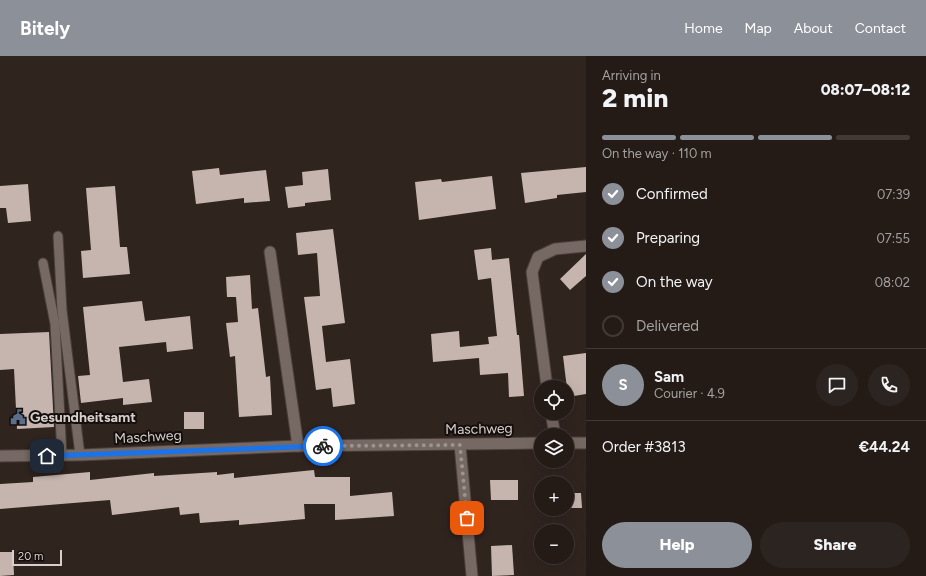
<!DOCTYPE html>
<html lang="en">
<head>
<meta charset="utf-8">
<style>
	body { margin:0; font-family:Figtree,sans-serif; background:#2c2420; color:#f1f3f6; height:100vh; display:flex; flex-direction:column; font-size:15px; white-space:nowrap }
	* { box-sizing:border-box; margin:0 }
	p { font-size:13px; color:#a3a1a1 }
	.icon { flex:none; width:22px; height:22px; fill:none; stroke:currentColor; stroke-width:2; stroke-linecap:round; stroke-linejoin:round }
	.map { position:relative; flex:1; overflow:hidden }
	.panel { display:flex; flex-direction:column; background:#241b17; width:340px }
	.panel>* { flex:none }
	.fabs { position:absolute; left:534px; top:324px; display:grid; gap:8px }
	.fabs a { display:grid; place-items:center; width:40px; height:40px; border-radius:50%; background:#241b17; box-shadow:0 4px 16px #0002,0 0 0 1px #413936; font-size:20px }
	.scale { position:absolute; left:12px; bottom:10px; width:50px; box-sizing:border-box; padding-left:4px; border:2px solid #d8cfcc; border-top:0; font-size:11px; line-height:14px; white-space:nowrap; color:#d8cfcc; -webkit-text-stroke:3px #140f0c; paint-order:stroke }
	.pin { position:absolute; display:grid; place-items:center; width:34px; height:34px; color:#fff; margin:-17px; border-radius:8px; box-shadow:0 2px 6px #0006 }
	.courier { position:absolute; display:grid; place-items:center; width:40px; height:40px; margin:-20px; border:3px solid #1a73e8; border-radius:50%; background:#fff; color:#222; box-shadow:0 1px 5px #0007 }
	.summary em { font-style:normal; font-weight:800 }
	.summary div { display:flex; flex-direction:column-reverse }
	.summary { display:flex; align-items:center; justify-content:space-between; height:68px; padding:0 16px }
	h1 { font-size:26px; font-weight:800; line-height:30px }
	.bar { display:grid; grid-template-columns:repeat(4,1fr); gap:6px 4px; align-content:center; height:48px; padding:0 16px }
	.bar i { height:5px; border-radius:3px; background:#413936 }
	.bar .on { background:#8c9099 }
	.bar p { grid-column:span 4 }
	.line { display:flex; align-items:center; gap:10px; padding:0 16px; border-top:1px solid #413936 }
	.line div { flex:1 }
	.round { display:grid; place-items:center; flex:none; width:42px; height:42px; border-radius:21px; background:#2c2420 }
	ol { padding:0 16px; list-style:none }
	li { display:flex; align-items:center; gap:12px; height:44px }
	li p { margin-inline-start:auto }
	li .icon { padding:4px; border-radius:50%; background:#8c9099; color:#fff; stroke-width:4 }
	li:last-child { color:#a3a1a1 }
	li i { width:22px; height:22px; border:2px solid #413936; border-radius:50% }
	.button { display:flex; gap:8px; margin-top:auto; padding:8px 16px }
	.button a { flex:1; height:46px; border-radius:24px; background:#8c9099; color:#fff; font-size:16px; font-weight:800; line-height:46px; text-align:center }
	.button a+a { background:#2c2420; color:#f1f3f6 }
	header { display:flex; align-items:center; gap:24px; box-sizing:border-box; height:56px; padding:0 20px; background:#8c9099; color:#fff }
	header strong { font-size:19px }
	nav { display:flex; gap:22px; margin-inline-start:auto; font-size:14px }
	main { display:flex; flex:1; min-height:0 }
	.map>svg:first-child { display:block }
</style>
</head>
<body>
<header>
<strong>Bitely</strong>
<nav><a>Home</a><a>Map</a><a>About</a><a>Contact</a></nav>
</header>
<main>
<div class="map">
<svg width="586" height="520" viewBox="0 0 586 520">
	<rect width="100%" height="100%" fill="#30241f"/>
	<g fill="#c5b5ae">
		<polygon points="586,111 586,136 557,139 557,142 525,147 521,117"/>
		<polygon points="219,112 220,119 266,114 270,145 244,147 244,142 196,148 192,115"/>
		<polygon points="328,113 331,144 305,147 305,150 288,152 285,131 303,129 302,116"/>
		<polygon points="492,120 496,153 419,164 415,126 441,123 442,126"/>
		<polygon points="28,128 31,165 8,167 6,152 0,152 0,130"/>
		<polygon points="115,130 120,191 127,191 130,218 83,222 81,195 91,194 86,132"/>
		<polygon points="333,173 345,267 322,270 326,306 350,303 355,348 333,351 331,332 316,334 304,241 320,240 317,197 298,199 296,177"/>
		<polygon points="491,192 492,204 509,202 517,279 519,279 524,340 509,341 508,317 480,319 479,302 433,306 431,278 459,275 460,291 489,288 488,281 497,280 491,222 478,224 474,194"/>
		<polygon points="586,198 586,220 570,234 560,223"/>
		<polygon points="250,219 252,253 258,252 266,321 270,320 272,359 239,361 235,300 230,301 226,267 238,266 236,241 227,241 226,221"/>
		<polygon points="142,245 145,265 190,260 193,293 167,296 166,286 119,291 123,326 149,323 152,346 123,349 123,342 81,347 78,320 90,319 83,251"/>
		<polygon points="49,276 54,371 17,373 14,313 0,314 0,278"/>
		<polygon points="586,297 586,338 568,341 563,300"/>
		<rect x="184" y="356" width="20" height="17"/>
		<polygon points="314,414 315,421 350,421 350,440 392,436 394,460 335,464 335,448 304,448 305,463 239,469 239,464 200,467 199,457 180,459 179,451 112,459 110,444 0,453 0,428 33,426 33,421 90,416 90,424 154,417 154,420 217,416 217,419 234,417 234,422"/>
		<polygon points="490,424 518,424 518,444 491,444"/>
		<polygon points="567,437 581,437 582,452 567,452"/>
		<polygon points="512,489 514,519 492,520 491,490"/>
		<polygon points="0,496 13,496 14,519 0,520"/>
	</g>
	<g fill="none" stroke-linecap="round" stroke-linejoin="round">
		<g stroke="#4a3f3c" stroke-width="11">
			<g id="service">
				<polyline points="58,180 62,254 80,399"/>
				<polyline points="43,207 55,268 62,399"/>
			</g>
		</g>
		<g stroke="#4a3f3c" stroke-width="13">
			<g id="minor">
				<polyline points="270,196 298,390"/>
				<polyline points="547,331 532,216 538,201 555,193 586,190"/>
				<polyline points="551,357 555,379"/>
				<polyline points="567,387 586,387"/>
				<polyline points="460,389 472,520"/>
				<polyline points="0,400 80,399 298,390 541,387"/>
			</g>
		</g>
		<use href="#service" stroke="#766862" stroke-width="9"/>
		<use href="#minor" stroke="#766862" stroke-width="11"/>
	</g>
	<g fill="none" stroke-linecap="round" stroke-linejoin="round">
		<polyline stroke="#9d938f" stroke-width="4" stroke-dasharray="0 7.2" points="323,390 460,389 467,462"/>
		<polyline stroke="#1a73e8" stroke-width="5" points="47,400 323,390"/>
	</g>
	<defs>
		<g id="civic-bare" transform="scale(1.2)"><path d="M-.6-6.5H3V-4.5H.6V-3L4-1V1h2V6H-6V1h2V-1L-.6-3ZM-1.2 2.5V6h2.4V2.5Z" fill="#5c6f8a" stroke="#140f0c" stroke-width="2.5" paint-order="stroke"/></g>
	</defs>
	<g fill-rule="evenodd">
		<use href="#civic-bare" x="18" y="361"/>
	</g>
	<g text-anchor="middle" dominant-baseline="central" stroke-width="4" stroke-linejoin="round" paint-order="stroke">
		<g font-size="14" font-weight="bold" fill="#d8cfcc" stroke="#140f0c" text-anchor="start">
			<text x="30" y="361">Gesundheitsamt</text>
		</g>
		<g font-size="14" fill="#d8cfcc" stroke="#140f0c">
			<text transform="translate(479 373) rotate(-1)">Maschweg</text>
			<text transform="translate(148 381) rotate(-3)">Maschweg</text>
		</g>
	</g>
</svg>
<div class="fabs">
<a><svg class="icon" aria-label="locate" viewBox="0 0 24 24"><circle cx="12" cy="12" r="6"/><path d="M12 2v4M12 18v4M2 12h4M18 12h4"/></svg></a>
<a><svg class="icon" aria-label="layers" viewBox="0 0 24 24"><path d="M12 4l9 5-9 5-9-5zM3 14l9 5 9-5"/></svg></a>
<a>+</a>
<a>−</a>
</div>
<div class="scale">20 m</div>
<div class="pin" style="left:467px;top:462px;background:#ea580c"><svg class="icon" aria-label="bag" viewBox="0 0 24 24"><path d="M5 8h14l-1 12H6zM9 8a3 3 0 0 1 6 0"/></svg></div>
<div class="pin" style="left:47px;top:400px;background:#1f2937"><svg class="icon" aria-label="home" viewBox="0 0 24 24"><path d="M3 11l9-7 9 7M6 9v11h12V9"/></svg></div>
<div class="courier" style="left:323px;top:390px"><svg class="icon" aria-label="bike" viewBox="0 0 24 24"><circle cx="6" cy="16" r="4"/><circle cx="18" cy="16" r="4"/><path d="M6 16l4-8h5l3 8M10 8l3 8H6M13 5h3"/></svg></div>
</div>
<section class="panel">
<div class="summary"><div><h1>2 min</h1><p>Arriving in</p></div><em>08:07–08:12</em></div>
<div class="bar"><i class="on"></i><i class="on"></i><i class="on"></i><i></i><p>On the way · 110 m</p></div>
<ol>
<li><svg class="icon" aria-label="check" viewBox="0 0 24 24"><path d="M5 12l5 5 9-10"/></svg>Confirmed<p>07:39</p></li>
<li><svg class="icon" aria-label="check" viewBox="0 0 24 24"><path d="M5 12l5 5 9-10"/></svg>Preparing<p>07:55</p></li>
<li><svg class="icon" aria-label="check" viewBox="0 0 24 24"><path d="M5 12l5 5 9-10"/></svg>On the way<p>08:02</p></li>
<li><i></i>Delivered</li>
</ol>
<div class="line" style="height:72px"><b class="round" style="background:#8c9099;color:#fff">S</b><div><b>Sam</b><p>Courier · 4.9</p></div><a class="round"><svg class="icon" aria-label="chat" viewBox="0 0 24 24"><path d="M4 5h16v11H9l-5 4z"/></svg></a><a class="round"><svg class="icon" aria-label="phone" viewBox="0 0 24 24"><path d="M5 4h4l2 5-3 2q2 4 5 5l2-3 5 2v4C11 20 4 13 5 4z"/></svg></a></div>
<div class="line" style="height:52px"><div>Order #3813</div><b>€44.24</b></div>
<div class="button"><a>Help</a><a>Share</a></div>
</section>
</main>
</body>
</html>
